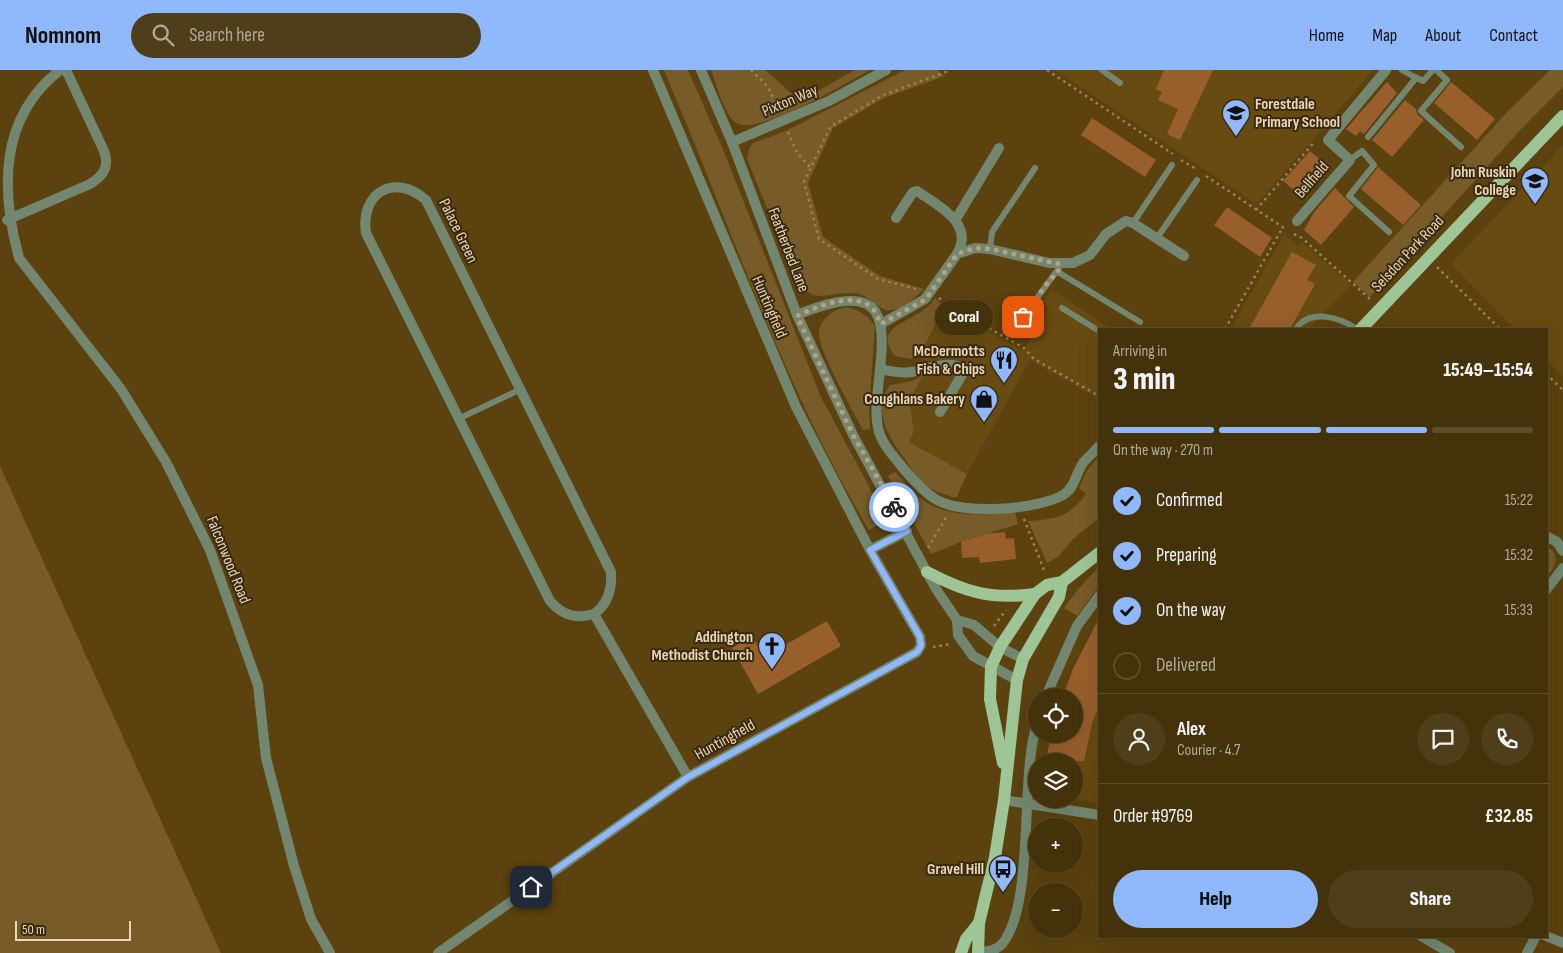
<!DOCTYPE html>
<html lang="en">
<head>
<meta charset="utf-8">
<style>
	body { margin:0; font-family:"Sofia Sans Condensed",sans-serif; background:#4e3e19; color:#f1f3f6; height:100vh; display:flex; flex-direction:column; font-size:19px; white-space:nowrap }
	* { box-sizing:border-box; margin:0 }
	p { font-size:16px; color:#afaa9d }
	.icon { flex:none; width:28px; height:28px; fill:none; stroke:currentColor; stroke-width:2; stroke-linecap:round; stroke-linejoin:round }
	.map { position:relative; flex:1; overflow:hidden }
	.side { position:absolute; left:1098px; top:258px; width:450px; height:610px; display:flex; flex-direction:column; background:#44320b; border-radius:0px; box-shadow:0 5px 20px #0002,0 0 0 1px #5c4d2c }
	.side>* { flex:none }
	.buttons { position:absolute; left:1028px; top:618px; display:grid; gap:10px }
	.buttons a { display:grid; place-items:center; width:55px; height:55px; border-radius:50%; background:#44320b; box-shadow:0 5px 20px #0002,0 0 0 1px #5c4d2c; font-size:25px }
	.scale { position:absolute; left:15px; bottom:12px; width:116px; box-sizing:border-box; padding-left:5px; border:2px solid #e9d6b8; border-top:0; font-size:14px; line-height:18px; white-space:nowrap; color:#e9d6b8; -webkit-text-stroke:4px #392a10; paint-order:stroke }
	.pin { position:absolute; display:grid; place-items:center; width:42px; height:42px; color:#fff; margin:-21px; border-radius:10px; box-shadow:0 2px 8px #0006 }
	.courier { position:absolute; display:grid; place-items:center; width:50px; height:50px; margin:-25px; border:4px solid #8fb8fd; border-radius:50%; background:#fff; color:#222; box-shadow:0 1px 6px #0007 }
	.bubble { position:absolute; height:35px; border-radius:18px; background:#44320b; box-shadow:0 5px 20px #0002,0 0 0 1px #5c4d2c; font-size:16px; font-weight:800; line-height:35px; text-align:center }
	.summary em { font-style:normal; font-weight:800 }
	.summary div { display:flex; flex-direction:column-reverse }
	.summary { display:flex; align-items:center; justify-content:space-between; height:85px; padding:0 15px }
	h1 { font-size:32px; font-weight:800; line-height:38px }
	.bar { display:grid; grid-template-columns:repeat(4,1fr); gap:8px 5px; align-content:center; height:60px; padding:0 15px }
	.bar i { height:6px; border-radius:4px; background:#5c4d2c }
	.bar .selected { background:#8fb8fd }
	.bar p { grid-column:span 4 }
	.line { display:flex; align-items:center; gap:12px; padding:0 15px; border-top:1px solid #5c4d2c }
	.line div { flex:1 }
	.round { display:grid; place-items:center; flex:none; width:52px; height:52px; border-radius:26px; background:#4e3e19 }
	ol { padding:0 15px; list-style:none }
	li { display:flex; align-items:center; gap:15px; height:55px }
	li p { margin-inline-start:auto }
	li .icon { padding:5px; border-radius:50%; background:#8fb8fd; color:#111; stroke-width:4 }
	li:last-child { color:#afaa9d }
	li i { width:28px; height:28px; border:2px solid #5c4d2c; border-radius:50% }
	.button { display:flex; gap:10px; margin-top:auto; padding:10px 15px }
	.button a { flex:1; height:58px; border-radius:30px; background:#8fb8fd; color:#111; font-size:20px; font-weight:800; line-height:58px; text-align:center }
	.button a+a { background:#4e3e19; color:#f1f3f6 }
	header { display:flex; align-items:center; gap:30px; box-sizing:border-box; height:70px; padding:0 25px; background:#8fb8fd; color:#111 }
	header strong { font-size:24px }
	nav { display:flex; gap:28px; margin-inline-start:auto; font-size:18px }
	.search { width:350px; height:45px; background:#4e3e19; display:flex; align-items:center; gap:12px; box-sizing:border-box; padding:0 18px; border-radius:28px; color:#afaa9d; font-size:19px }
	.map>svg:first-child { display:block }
</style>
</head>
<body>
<header>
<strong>Nomnom</strong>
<div class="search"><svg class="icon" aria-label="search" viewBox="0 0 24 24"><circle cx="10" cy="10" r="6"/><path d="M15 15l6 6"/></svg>Search here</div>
<nav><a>Home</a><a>Map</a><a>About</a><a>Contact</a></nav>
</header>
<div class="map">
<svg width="1563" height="883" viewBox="0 0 1563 883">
	<rect width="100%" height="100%" fill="#5b420f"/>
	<g fill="#684b11">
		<polygon points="1055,0 1373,0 1257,134"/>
		<polygon points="1563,75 1563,307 1546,290 1546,259 1515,259 1451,194"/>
		<polygon points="1284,164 1299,176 1301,171 1351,215 1308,259 1231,259"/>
		<polygon points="1052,220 1111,259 1099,259 1099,329 1030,290 967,404 909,372 914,361 909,331 923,305 920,285 944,236 1023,281 1048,238 1041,234"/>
		<polygon points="1099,551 1099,733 1074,728 1074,691 1046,691 1051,664 1074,664 1074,626 1063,626 1071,605"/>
	</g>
	<g fill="#775b28">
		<path d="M664 0H688L724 82 821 327 887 450 869 460C783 316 730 154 664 0Z"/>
		<path d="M711 0H765L800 31 855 0H870C847 12 755 69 735 52 724 44 716 13 711 0Z"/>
		<path d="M905 0H937L945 6 884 28 833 58 808 113 823 167 880 206 924 219C915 227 905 238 892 240 880 242 873 229 862 225 835 216 816 241 796 209L747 89 749 79 753 73 788 60Z"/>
		<polygon points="1550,0 1563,0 1563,17 1523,57 1370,227 1353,212 1508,41"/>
		<path d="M935 228 944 236 920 285 911 289 895 286C875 261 901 254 918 244 925 240 930 235 935 228Z"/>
		<path d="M846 237C860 240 867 245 875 256L869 342 870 359 863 360C853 341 820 283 819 265 819 249 832 240 846 237Z"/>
		<path d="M923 305 909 331 914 361 909 372 967 404 956 428C945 425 937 423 927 416 918 409 911 399 905 389 889 368 871 340 890 315L912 311Z"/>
		<path d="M1099 386V448L1073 469 1058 487 1047 493 1028 451C1056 449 1069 447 1086 424L1079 418 1088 399Z"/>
		<polygon points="0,396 221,883 0,883"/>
		<path d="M895 402C902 409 909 419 916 425 944 449 981 445 1015 442L1018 454 961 472 931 484 888 406Z"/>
		<path d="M1546 476C1562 485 1555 497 1546 508Z"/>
		<polygon points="1099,497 1099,516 1077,546 1064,538 1078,519"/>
	</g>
	<g fill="#985f2c">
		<polygon points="1164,0 1213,0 1180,70 1167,64 1178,39 1158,30 1162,22 1156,19"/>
		<polygon points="1387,12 1397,23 1364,64 1360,61 1356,66 1346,59"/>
		<polygon points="1451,12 1495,49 1477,70 1434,33"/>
		<polygon points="1405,30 1416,39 1417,44 1424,50 1392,87 1372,70"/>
		<polygon points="1092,48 1156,90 1145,107 1081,65"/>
		<polygon points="1310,81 1324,93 1301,126 1283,111"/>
		<polygon points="1378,97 1421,135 1403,155 1361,119"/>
		<polygon points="1335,118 1354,137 1321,175 1304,160 1315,141"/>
		<polygon points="1227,137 1272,168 1260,187 1214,155"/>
		<polygon points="1292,182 1316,195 1307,210 1315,214 1290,259 1249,259"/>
		<polygon points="1005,462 1006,469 1014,468 1016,489 980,493 979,487 962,488 961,472 986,464"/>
		<polygon points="1099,548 1099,635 1092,653 1084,691 1046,691 1051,664 1074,664 1074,626 1063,626 1073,599"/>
		<polygon points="827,551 841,576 758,624 732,578 752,566 764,587"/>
	</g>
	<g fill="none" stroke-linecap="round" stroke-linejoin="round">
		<g stroke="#998359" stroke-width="2.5" stroke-dasharray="2.5 4" stroke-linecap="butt">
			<polyline points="751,0 768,17 778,38"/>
			<polyline points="1047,0 1173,84"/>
			<polyline points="788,62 797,83 811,98"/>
			<polyline points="1181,90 1196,99"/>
			<polyline points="1206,106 1287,160"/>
			<polyline points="1256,140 1315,71"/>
			<polyline points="1294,164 1302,168 1371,230"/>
			<polyline points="1437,197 1500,259"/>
			<polyline points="916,219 878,209 819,169 804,112 830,57 883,25 946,2 945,0"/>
			<polyline points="939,228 953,238 1024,278 1034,289 1099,326"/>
			<polyline points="1225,259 1283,157"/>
			<polyline points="1546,304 1563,320"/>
			<polyline points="1024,449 1044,500"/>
			<polyline points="928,478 947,446"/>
			<polyline points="994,556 1006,540"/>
			<polyline points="933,577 950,574"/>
		</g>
		<g stroke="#738770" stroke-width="6">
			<polyline points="1102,0 1120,13"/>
			<polyline points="1436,0 1447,10 1421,41 1461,77"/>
			<polyline points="1415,7 1423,11 1433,0"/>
			<polyline points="1368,67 1416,8 1402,0"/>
			<polyline points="1350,90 1362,81 1374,95 1349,126 1389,162"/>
			<polyline points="1133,153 1172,95"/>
			<polyline points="1157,168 1197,110"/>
			<polyline points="990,179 992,162 1035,98"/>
			<polyline points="1058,202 1140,252"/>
			<polyline points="1062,238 1099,261"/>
			<polyline points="1023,247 1059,198"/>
			<path d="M1296 259C1309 238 1339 247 1357 259"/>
			<polyline points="458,349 519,320"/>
		</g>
		<g stroke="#738770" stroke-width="10">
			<path d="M60 0C0 47 0 118 19 188L121 319 166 392 210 480 258 615 266 688 294 796 311 849 330 883"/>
			<polyline points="732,72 829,31 886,0"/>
			<path d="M896 148 913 122 917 121C938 136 975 153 957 184"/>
			<polyline points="956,149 999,78"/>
			<path d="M7 150 90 114C103 106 110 97 104 81L66 0"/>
			<polyline points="1297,151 1350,90 1328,70 1386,0"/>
			<path d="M797 245C816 237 860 220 875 241 892 266 871 327 878 358 881 372 890 382 899 393 910 407 922 421 937 430 963 445 1037 440 1063 425 1075 418 1076 403 1083 393 1088 387 1094 382 1099 376"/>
			<polyline points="881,254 925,229 957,184 975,178 990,179 1049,193 1073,193 1090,185 1106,164 1126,151 1133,153 1184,186"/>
			<path d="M880 299C890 301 901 304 912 302 931 299 946 289 965 299"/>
			<polyline points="940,342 966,298"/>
			<polyline points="1546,466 1557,472 1563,481"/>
			<polyline points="870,480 907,461"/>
			<polyline points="1546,520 1563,498"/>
			<path d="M594 544C608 534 612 518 611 502L426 130C394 102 360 123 366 163L550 531C563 546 576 549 594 544L688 707"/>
			<polyline points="1046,626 1077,556 1099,526"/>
			<polyline points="1004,730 1099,745"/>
			<polyline points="1421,866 1450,883"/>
			<polyline points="1546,866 1563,873"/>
			<path d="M978 882C987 882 996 881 1002 874 1035 834 1020 711 1036 657"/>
			<polyline points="438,883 688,707 917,582 921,575 920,567 870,480 796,337 653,0"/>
			<polyline points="1527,883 1536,866"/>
		</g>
		<g stroke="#738770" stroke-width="10">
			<polyline points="701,0 732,72 797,245 853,365 936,519 957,550 958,565 973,586 1017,610"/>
			<polyline points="957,550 974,555 1000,577 1023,589"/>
		</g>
		<g stroke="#9dc596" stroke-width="12">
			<polyline points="1361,259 1563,46"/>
			<path d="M927 502C965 522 991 530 1035 524"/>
			<polyline points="1003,693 990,629 991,597 1000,577 1035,524 1047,515 1062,512 1099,483"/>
			<polyline points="961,883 966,869 979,853"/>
			<polyline points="978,883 979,853 995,787 1004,730 1017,610 1023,589 1059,527 1062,512"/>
		</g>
	</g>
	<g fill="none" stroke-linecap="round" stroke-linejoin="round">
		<path stroke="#b7a27d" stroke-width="5" stroke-dasharray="0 9" d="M894 437 853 365 797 246C816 237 852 221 871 237 876 241 878 248 881 254L926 229 957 184 975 178 990 179 1060 194 1058 202 1048 212 1023 247"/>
		<polyline stroke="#8fb8fd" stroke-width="6" points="531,817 688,707 917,582 921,576 920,567 870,480 907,461 894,437"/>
	</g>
	<defs>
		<g id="school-pin" transform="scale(1.4375)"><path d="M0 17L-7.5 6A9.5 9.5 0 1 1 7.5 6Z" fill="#8fb8fd" stroke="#392a10"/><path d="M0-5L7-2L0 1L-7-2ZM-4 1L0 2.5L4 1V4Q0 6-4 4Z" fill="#111"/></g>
		<g id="university-pin" transform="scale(1.4375)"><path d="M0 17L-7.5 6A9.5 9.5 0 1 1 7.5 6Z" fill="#8fb8fd" stroke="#392a10"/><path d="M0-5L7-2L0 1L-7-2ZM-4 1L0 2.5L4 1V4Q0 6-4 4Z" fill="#111"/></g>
		<g id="restaurant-pin" transform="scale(1.4375)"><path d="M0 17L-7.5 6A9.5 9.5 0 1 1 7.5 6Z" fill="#8fb8fd" stroke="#392a10"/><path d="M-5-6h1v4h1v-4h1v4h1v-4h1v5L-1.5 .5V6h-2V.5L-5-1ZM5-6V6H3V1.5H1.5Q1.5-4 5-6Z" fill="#111"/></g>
		<g id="shop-pin" transform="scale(1.4375)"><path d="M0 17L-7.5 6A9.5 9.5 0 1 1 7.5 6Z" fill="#8fb8fd" stroke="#392a10"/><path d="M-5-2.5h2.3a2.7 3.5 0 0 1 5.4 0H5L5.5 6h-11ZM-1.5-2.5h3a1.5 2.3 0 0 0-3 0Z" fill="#111"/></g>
		<g id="church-pin" transform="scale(1.4375)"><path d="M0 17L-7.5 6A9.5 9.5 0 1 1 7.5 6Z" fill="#8fb8fd" stroke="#392a10"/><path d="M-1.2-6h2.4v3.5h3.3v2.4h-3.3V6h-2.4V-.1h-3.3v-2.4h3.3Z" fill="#111"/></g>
		<g id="bus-pin" transform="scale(1.4375)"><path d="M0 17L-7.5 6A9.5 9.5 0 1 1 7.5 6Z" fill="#8fb8fd" stroke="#392a10"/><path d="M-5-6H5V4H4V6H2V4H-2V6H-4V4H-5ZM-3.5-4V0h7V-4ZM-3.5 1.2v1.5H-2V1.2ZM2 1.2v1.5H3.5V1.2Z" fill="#111"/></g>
	</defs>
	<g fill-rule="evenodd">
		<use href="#school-pin" x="1236" y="43"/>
		<use href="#university-pin" x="1535" y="111"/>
		<use href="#restaurant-pin" x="1004" y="290"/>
		<use href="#shop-pin" x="984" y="329"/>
		<use href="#church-pin" x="772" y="576"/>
		<use href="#bus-pin" x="1003" y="799"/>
	</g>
	<g text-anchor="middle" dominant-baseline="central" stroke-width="4" stroke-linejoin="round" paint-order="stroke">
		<g font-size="16" fill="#e9d6b8" stroke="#392a10">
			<text transform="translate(790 31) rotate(-23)">Pixton Way</text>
			<text transform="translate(1312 110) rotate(-49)">Bellfield</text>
			<text transform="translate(458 161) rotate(64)">Palace Green</text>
			<text transform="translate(788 180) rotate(69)">Featherbed Lane</text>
			<text transform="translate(1408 184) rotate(-47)">Selsdon Park Road</text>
			<text transform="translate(769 237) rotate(67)">Huntingfield</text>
			<text transform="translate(228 490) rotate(68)">Falconwood Road</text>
			<text transform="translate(725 670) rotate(-29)">Huntingfield</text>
		</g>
		<g font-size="16" font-weight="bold" fill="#e9d6b8" stroke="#392a10" text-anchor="end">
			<text x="1255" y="34" text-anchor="start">Forestdale<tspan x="1255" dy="18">Primary School</tspan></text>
			<text x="1516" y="102">John Ruskin<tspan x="1516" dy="18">College</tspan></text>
			<text x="985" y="281">McDermotts<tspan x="985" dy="18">Fish &amp; Chips</tspan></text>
			<text x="965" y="329">Coughlans Bakery</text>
			<text x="753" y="567">Addington<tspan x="753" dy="18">Methodist Church</tspan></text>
			<text x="984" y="799">Gravel Hill</text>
		</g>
	</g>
</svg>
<div class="buttons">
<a><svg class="icon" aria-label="locate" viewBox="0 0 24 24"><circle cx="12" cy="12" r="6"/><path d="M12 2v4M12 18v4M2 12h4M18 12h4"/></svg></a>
<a><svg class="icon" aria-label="layers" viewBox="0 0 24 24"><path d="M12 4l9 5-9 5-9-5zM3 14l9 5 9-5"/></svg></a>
<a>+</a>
<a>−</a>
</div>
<div class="scale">50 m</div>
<div class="pin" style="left:1023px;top:247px;background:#ea580c"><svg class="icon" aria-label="bag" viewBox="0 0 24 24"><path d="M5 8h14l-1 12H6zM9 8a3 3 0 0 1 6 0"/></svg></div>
<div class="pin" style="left:531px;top:817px;background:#1f2937"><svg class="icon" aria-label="home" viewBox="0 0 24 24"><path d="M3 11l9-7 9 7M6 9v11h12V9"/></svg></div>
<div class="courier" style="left:894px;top:437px"><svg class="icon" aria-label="bike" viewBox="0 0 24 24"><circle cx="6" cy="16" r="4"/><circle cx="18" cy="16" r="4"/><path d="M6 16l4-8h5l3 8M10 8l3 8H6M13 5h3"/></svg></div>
<div class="bubble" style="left:935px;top:230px;width:58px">Coral</div>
<section class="side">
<div class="summary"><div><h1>3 min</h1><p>Arriving in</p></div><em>15:49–15:54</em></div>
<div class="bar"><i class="selected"></i><i class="selected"></i><i class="selected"></i><i></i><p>On the way · 270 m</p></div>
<ol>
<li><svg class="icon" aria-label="check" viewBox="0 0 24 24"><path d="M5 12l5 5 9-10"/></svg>Confirmed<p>15:22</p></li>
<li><svg class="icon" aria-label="check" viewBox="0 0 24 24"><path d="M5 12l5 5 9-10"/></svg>Preparing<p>15:32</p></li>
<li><svg class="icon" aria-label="check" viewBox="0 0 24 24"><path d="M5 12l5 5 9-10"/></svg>On the way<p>15:33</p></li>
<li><i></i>Delivered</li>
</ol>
<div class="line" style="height:90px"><a class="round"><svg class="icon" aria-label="person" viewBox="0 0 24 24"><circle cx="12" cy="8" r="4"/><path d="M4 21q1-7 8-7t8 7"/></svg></a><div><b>Alex</b><p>Courier · 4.7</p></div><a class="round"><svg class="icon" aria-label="chat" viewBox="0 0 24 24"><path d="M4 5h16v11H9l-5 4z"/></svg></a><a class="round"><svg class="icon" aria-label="phone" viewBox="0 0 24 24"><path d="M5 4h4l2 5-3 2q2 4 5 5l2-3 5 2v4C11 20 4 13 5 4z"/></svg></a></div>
<div class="line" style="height:65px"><div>Order #9769</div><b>£32.85</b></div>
<div class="button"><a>Help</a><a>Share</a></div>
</section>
</div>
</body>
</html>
